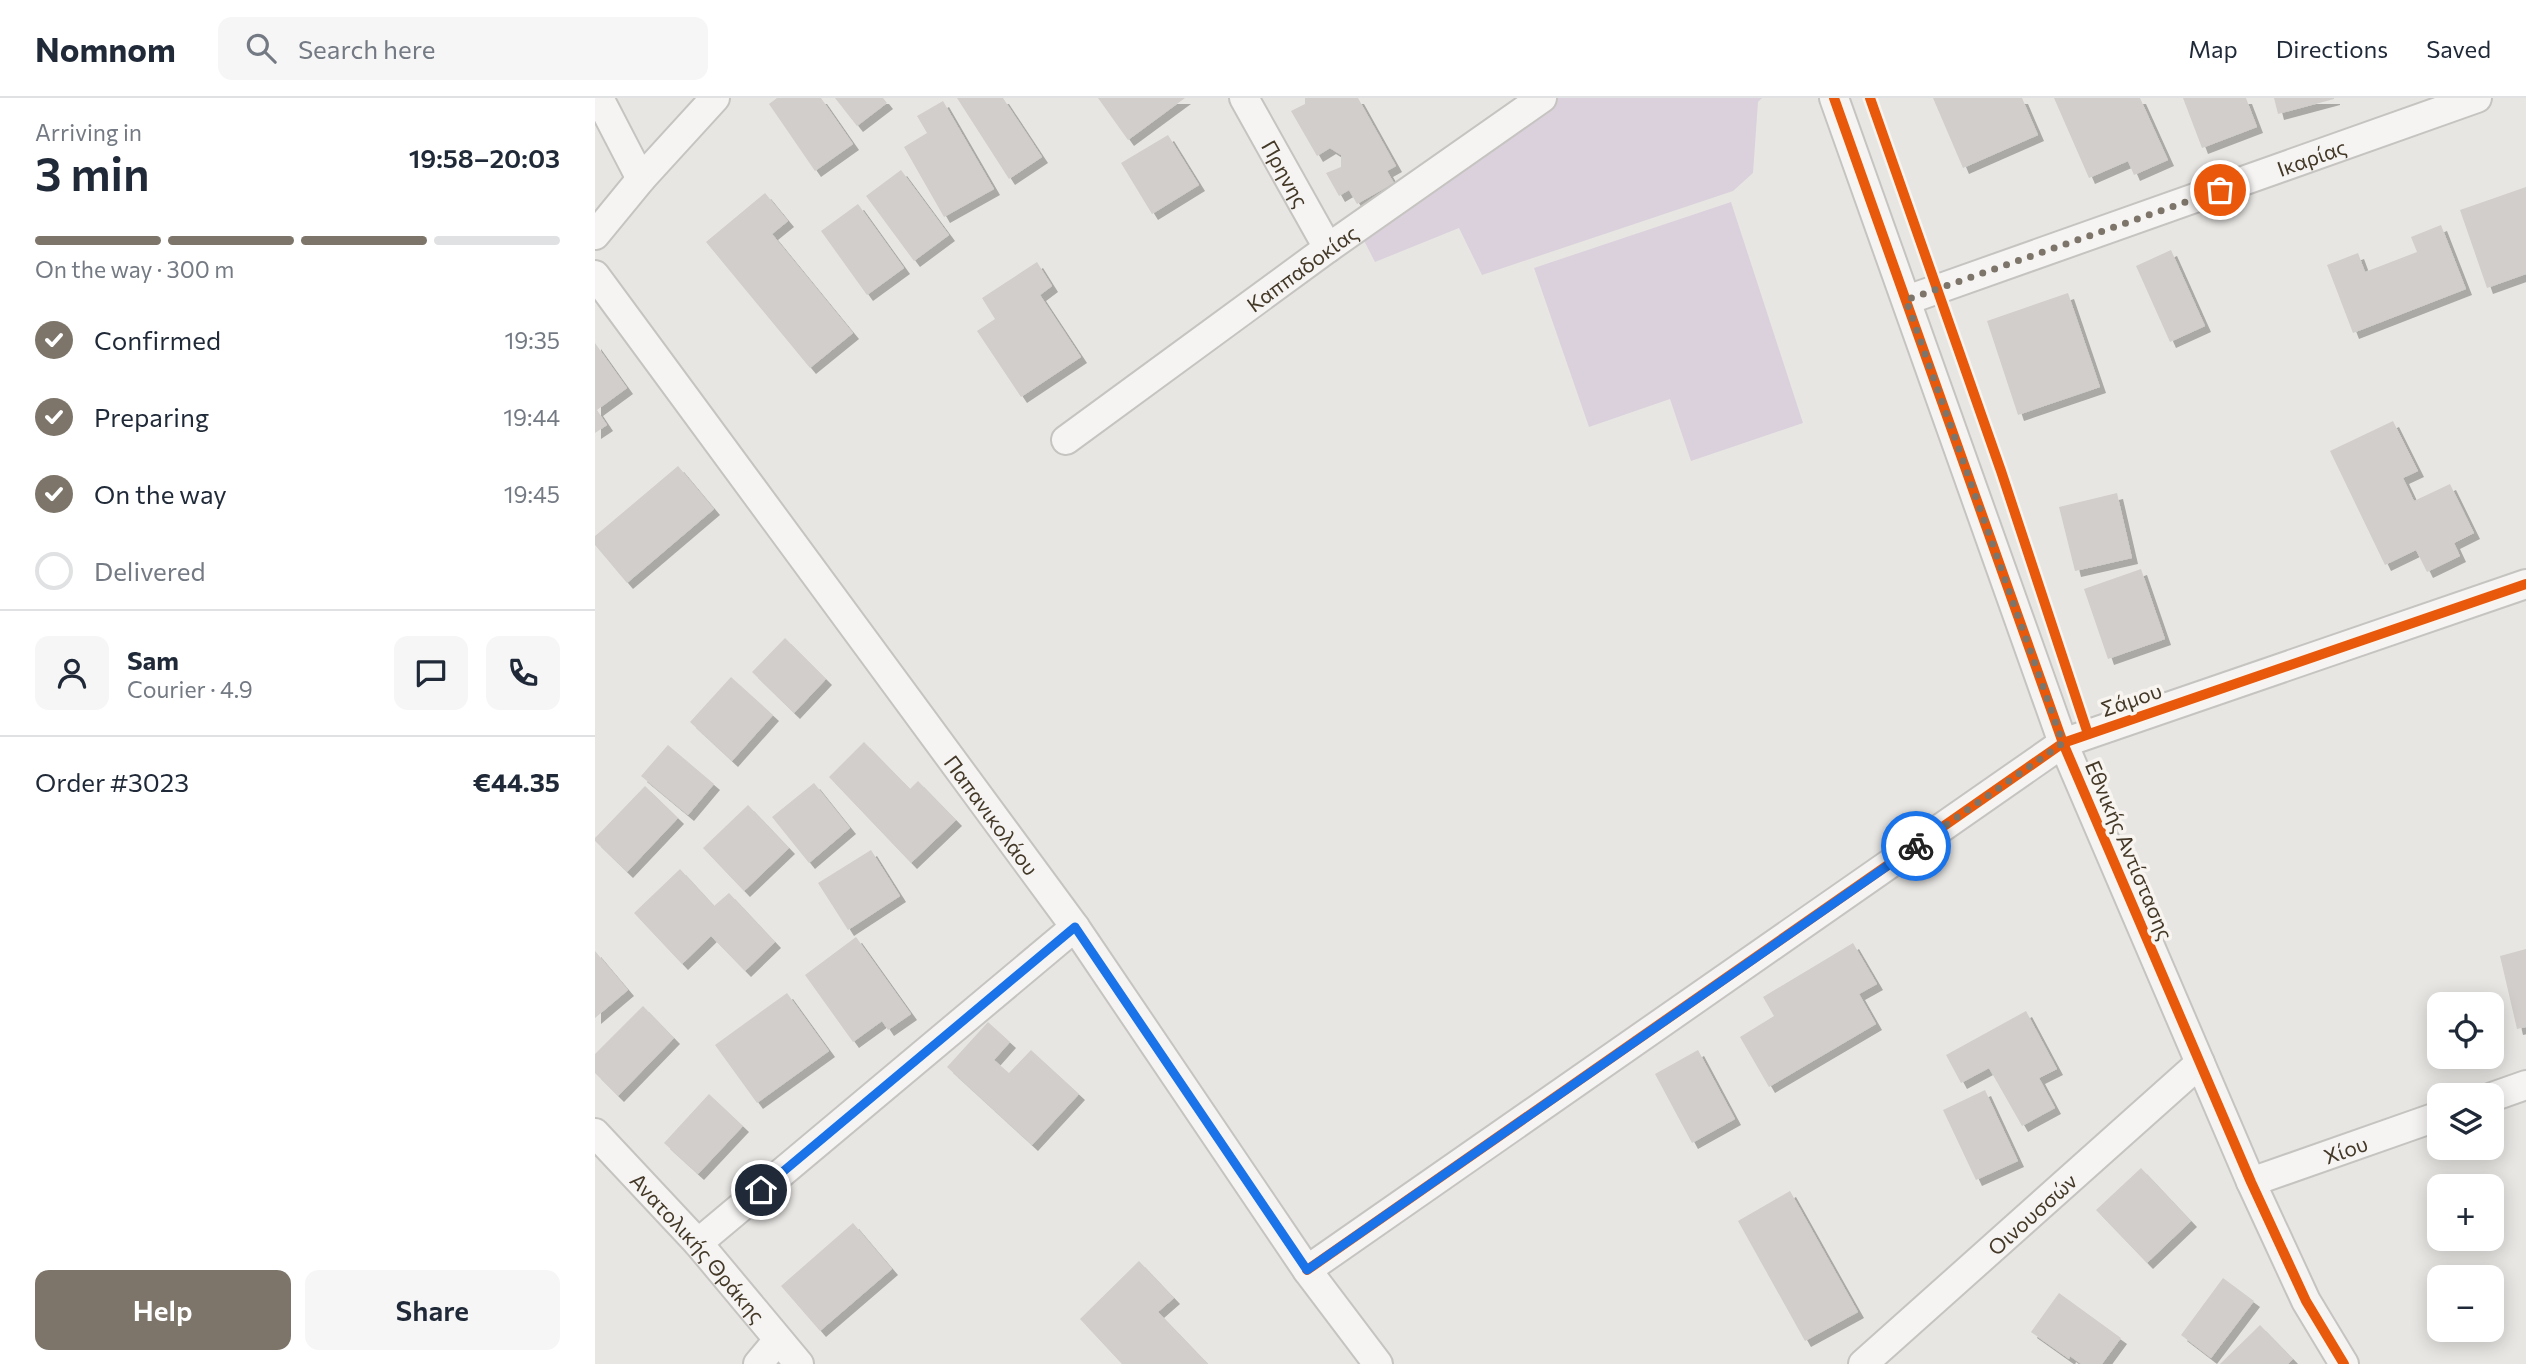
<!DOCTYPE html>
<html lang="en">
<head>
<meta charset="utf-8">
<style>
	body { margin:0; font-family:Commissioner,sans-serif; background:#f6f6f7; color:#1f2937; height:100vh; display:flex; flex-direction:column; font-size:26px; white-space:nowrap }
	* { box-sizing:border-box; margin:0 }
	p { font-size:23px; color:#747a83 }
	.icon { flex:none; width:38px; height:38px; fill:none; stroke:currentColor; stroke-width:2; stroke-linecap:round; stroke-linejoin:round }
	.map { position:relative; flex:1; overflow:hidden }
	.panel { display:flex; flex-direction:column; background:#fff; width:595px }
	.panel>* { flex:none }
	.tools { position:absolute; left:1832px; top:894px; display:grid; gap:14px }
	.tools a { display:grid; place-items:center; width:77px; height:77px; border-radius:14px; background:#fff; box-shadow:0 4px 18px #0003; font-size:35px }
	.pin { position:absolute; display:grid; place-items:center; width:60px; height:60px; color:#fff; margin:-30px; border:4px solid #fff; border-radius:50%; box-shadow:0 2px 7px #0007 }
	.courier { position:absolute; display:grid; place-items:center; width:70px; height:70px; margin:-35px; border:5px solid #1a73e8; border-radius:50%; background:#fff; color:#222; box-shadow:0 2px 9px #0007 }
	.headline em { font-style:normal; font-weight:600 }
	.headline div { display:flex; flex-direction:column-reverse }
	.headline { display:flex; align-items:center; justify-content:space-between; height:119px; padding:0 35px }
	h1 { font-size:46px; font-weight:600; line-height:52px }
	.bar { display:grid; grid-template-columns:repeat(4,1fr); gap:10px 7px; align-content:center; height:84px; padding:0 35px }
	.bar i { height:9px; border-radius:5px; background:#e0e1e3 }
	.bar .on { background:#7d7569 }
	.bar p { grid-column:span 4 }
	.line { display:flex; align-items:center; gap:18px; padding:0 35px; border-top:2px solid #e0e1e3 }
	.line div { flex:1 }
	.round { display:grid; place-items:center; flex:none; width:74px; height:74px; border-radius:14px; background:#f6f6f7 }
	ol { padding:0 35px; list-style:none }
	li { display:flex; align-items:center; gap:21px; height:77px }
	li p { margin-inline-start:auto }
	li .icon { padding:7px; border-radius:50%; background:#7d7569; color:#fff; stroke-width:4 }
	li:last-child { color:#747a83 }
	li i { width:38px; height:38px; border:4px solid #e0e1e3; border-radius:50% }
	.action { display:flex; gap:14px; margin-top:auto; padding:14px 35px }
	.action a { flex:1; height:80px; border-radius:14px; background:#7d7569; color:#fff; font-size:28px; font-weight:600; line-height:80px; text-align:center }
	.action a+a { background:#f6f6f7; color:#1f2937 }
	header { display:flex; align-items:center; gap:42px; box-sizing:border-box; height:98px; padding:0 35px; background:#fff; border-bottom:2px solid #e0e1e3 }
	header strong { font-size:33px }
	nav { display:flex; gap:38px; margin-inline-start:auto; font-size:24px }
	.search { width:490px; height:63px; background:#f6f6f7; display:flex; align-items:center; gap:18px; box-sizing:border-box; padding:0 24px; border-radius:14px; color:#747a83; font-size:26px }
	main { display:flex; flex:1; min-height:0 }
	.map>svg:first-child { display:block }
</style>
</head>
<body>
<header>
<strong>Nomnom</strong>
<div class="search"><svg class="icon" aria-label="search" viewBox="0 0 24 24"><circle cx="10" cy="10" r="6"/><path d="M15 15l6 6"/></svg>Search here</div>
<nav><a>Map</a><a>Directions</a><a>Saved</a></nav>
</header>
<main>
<section class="panel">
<div class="headline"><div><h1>3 min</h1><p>Arriving in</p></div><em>19:58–20:03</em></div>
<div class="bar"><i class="on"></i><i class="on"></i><i class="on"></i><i></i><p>On the way · 300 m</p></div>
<ol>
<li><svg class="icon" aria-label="check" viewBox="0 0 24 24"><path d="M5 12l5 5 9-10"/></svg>Confirmed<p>19:35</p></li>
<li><svg class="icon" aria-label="check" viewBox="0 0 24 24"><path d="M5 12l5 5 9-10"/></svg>Preparing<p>19:44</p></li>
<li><svg class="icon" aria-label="check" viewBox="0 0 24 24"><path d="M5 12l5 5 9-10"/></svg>On the way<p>19:45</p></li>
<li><i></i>Delivered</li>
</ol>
<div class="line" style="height:126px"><a class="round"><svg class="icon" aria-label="person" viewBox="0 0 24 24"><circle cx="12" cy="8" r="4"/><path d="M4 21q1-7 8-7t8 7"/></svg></a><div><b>Sam</b><p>Courier · 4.9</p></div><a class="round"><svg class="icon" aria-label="chat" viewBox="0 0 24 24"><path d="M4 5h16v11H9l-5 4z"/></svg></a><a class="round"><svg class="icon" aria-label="phone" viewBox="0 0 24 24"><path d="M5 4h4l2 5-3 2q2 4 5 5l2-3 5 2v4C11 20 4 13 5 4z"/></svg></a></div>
<div class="line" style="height:91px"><div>Order #3023</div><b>€44.35</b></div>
<div class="action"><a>Help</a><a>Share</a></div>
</section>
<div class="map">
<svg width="1931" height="1266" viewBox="0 0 1931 1266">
	<defs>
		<filter id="shadow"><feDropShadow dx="6" dy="6" stdDeviation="0" flood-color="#0004"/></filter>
	</defs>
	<rect width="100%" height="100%" fill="#e8e6e3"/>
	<g fill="#dad1dc">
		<polygon points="942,0 1167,0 1163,4 1158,75 1138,93 887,177 864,130 780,164 763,131"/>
		<polygon points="1136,104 1208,325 1096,363 1075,301 994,329 939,170"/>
	</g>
	<g fill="#d1cecb" filter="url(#shadow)">
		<polygon points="182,0 226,0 258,46 220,73 174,6"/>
		<polygon points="240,0 288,0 292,5 262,28"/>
		<polygon points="362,0 408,0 447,59 414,81"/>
		<polygon points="503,0 590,0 533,42"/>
		<polygon points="710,0 763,0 801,68 792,73 799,85 762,106 754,92 744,98 731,75 746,69 746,57 735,50 722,58 696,13 710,6"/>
		<polygon points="1338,0 1427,0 1443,37 1368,70"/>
		<polygon points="1459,0 1545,0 1573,62 1539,77 1533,63 1494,80"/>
		<polygon points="1588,0 1651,0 1662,29 1607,50"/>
		<polygon points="1679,0 1739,0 1739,1 1683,16"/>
		<polygon points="348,3 399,91 349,119 309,49 332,35 322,18"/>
		<polygon points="573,37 604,87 557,116 526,65"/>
		<polygon points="306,72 354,137 319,163 271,98"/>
		<polygon points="1931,89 1931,176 1892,190 1865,112"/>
		<polygon points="170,95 193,123 177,136 258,235 215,270 111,144"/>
		<polygon points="263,106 309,170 272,197 226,133"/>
		<polygon points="1846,127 1871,191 1758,235 1732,167 1763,155 1770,174 1822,154 1816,139"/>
		<polygon points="1576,152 1610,228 1575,244 1541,168"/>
		<polygon points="442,164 457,188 445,197 486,259 426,299 382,233 400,221 387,200"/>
		<polygon points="1473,195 1505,289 1423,317 1392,223"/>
		<polygon points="0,245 32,290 2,312 12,327 0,335"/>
		<polygon points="1798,323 1823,373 1808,380 1819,403 1855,386 1879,435 1859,445 1865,458 1832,474 1821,452 1790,467 1735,353"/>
		<polygon points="83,368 119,411 32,485 0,447 0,438"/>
		<polygon points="1522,395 1537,460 1480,473 1464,409"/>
		<polygon points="1546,471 1570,541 1513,561 1489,491"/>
		<polygon points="190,540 231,581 199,615 157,574"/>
		<polygon points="136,579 178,617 137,663 95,624"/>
		<polygon points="269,644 315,691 323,683 361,722 316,765 234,679"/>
		<polygon points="73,647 119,686 93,717 46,678"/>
		<polygon points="219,685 255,730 214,765 177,719"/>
		<polygon points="50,688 83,720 32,774 0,743 0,740"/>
		<polygon points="153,707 194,750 149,793 108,750"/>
		<polygon points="276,752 305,798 253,832 223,785"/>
		<polygon points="85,771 119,808 134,795 180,844 150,873 116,838 87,866 39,815"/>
		<polygon points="261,839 316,916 293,932 287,923 258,944 210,877"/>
		<polygon points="1258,845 1282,886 1264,896 1281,926 1174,989 1145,939 1179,918 1168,899"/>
		<polygon points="1931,851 1931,929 1922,931 1905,858"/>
		<polygon points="0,853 33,892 0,920"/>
		<polygon points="192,895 234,953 162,1005 120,947"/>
		<polygon points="48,908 79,940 23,998 0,975 0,956"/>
		<polygon points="1431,913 1462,971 1444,980 1460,1010 1427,1028 1394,970 1366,985 1351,957"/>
		<polygon points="393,924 415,944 399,962 414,975 436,952 484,996 437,1047 352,969"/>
		<polygon points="1103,952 1140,1021 1097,1045 1060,976"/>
		<polygon points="1390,992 1423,1063 1381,1082 1348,1012"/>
		<polygon points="114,996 148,1028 103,1076 69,1045"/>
		<polygon points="1546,1070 1596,1123 1552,1165 1501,1112"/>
		<polygon points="1195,1093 1263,1214 1210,1243 1143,1123"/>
		<polygon points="258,1125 297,1171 225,1233 186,1188"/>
		<polygon points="544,1163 579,1200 563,1214 613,1266 527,1266 485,1221"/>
		<polygon points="1628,1180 1659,1203 1616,1260 1586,1237"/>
		<polygon points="1464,1195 1526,1240 1507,1266 1486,1266 1475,1258 1474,1261 1436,1234"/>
		<polygon points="1665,1227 1698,1261 1693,1266 1625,1266"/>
	</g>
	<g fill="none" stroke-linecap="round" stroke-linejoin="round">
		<g stroke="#c6c4c1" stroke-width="32">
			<g id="minor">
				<polyline points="4,0 46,81"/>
				<path id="s1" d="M649 0 733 150"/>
				<polyline points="1239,0 1468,645 1656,1084 1711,1203 1749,1266"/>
				<polyline points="0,137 46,81 120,0"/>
				<path id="s2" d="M0 177 480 829 712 1172 783 1266"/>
				<path id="s3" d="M1312 202 1882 0"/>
				<path id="s4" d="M471 342 733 150 947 0"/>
				<polyline points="1897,999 1931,987"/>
				<path id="s5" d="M0 1035 103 1145 204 1266"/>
				<path id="s6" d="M1656 1084 1844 1018"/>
				<polyline points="103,1145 480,829"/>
				<polyline points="712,1172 1468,645 1931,486"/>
				<polyline points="163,1266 183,1242"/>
				<path id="s7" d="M1268 1266 1605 965"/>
			</g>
		</g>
		<use href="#minor" stroke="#f5f4f3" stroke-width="28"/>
		<g stroke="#f8f4f0" stroke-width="15">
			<g id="cycleway">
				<polyline points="1239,0 1468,645 1656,1084 1711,1203 1749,1266"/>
				<polyline points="1275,0 1406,373 1493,636"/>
				<polyline points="712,1172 1468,645 1931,486"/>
			</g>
		</g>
		<use href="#cycleway" stroke="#e8590c" stroke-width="10"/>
	</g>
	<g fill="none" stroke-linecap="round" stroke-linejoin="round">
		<polyline stroke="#7d7569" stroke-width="7" stroke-dasharray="0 12.6" points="1321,748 1468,645 1311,202 1625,92"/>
		<polyline stroke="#1a73e8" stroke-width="9" points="166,1092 480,829 712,1172 1321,748"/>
	</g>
	<g text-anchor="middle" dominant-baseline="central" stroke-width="7" stroke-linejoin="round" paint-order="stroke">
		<g font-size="21" fill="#443827" stroke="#f8f4f0">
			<text stroke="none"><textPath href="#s3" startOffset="429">Ικαρίας</textPath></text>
			<text stroke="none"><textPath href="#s1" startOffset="86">Πρηνης</textPath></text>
			<text stroke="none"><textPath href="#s4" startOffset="292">Καππαδοκίας</textPath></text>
			<text transform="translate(1536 601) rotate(-19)">Σάμου</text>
			<text stroke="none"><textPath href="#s2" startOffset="670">Παπανικολάου</textPath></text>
			<text transform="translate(1535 752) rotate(67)">Εθνικής Αντίστασης</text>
			<text stroke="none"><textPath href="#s6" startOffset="100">Χίου</textPath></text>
			<text stroke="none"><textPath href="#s7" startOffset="226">Οινουσσών</textPath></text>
			<text stroke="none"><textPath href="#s5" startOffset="154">Ανατολικής Θράκης</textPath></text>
		</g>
	</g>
</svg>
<div class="tools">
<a><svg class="icon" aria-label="locate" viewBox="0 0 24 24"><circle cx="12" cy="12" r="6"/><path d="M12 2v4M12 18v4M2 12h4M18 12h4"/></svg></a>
<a><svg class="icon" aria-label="layers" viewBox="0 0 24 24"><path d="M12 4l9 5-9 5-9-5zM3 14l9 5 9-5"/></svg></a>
<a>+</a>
<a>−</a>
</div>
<div class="pin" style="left:1625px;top:92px;background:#ea580c"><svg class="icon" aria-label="bag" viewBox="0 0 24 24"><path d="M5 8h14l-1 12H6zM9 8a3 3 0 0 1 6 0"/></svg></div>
<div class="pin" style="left:166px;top:1092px;background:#1f2937"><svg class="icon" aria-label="home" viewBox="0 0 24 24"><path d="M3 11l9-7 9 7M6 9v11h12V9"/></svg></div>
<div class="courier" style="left:1321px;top:748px"><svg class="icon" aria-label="bike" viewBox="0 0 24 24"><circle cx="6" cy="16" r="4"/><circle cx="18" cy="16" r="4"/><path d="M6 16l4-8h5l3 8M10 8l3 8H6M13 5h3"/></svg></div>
</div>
</main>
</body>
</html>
